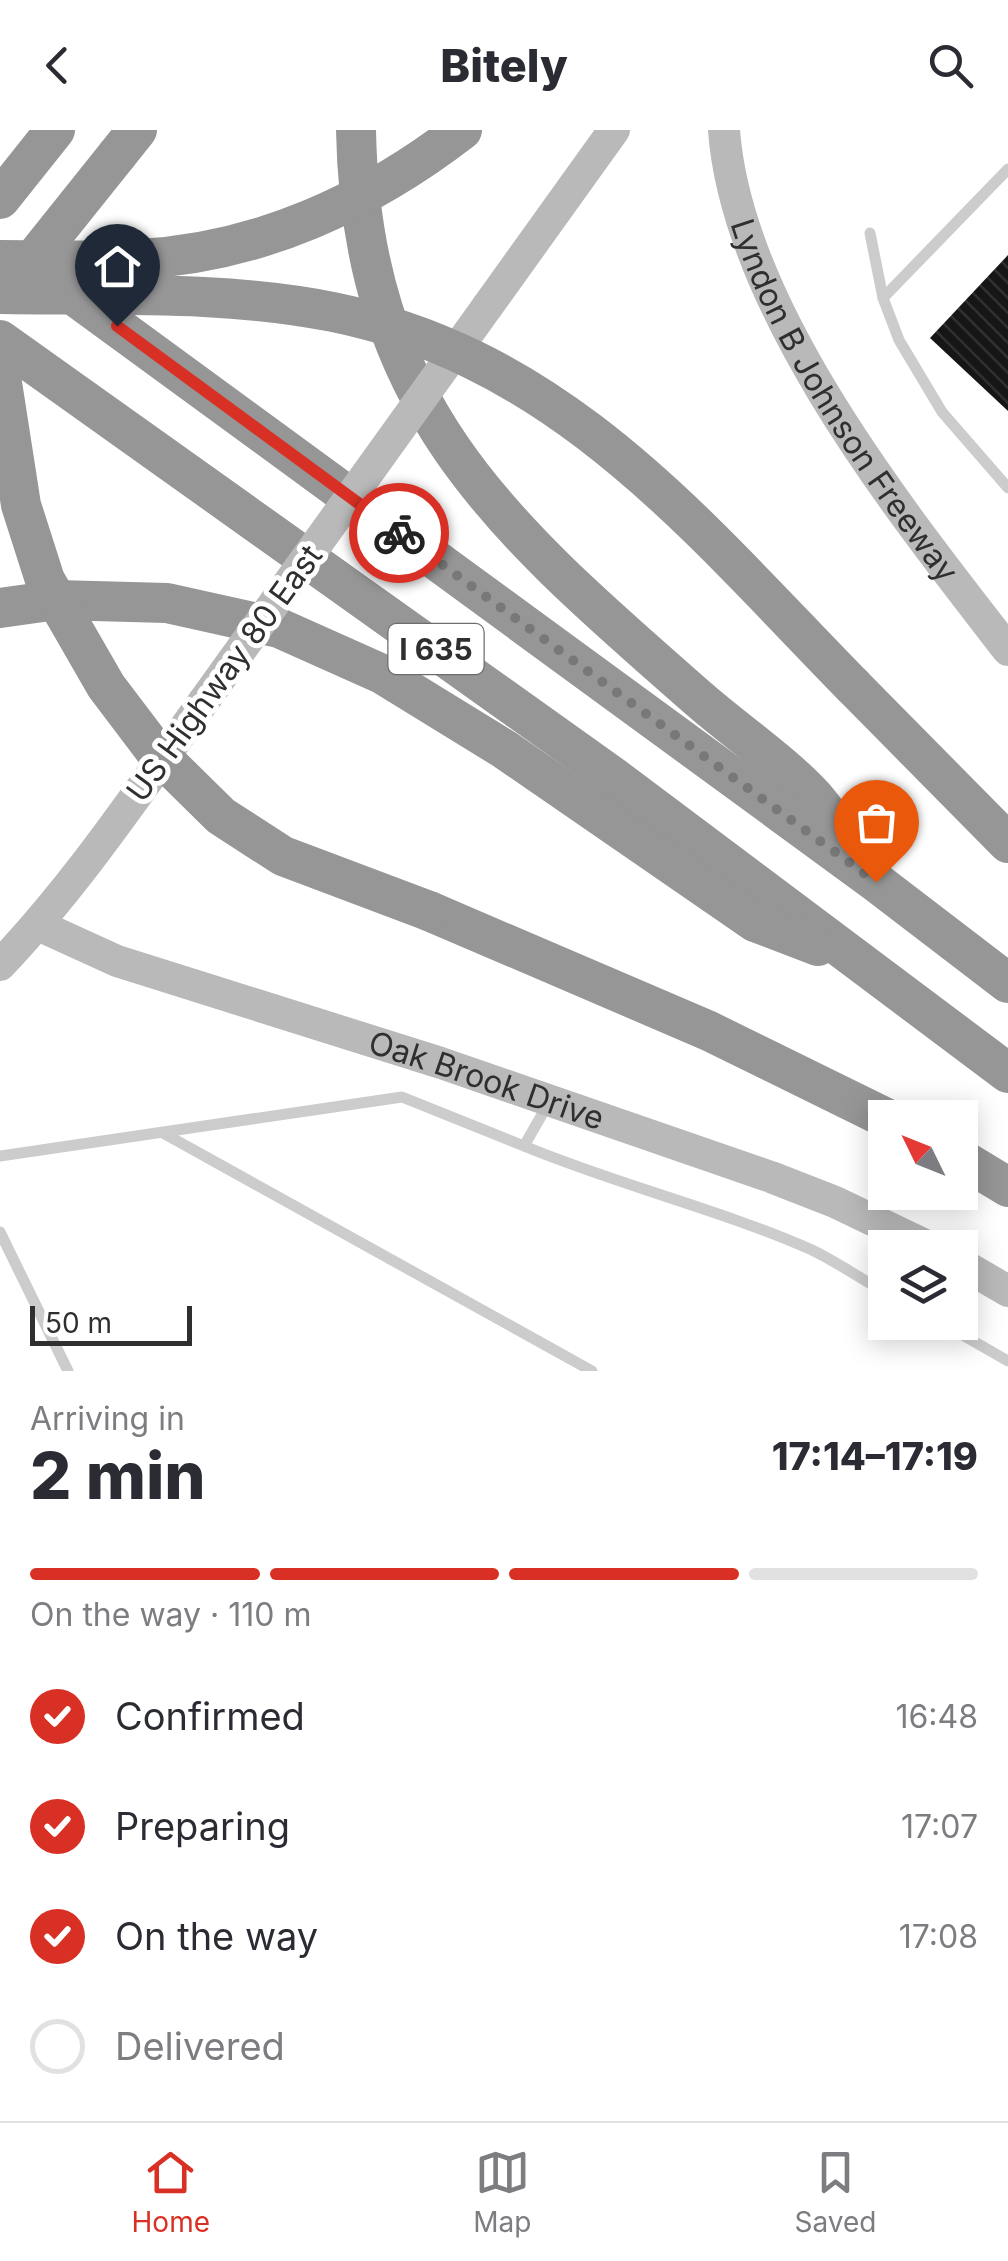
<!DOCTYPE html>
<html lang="en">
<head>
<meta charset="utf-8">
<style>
	body { margin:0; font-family:Inter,sans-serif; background:#f2f2f3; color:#2b2b33; height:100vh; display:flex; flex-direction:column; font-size:38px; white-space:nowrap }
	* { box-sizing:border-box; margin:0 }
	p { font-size:32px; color:#7c7c81 }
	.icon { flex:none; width:55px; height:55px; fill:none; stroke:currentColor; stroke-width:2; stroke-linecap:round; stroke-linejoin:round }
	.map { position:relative; height:1241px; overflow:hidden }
	.sheet { display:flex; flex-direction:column; background:#fff; flex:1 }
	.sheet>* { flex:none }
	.needle { width:65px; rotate:313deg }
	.buttons { position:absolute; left:868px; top:970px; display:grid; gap:20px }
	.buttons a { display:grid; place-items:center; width:110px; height:110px; border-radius:0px; background:#fff; box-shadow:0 5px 25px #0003; font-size:50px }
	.scale { position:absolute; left:30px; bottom:25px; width:162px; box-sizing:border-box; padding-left:10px; border:5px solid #2f2f2f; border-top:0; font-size:28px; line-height:35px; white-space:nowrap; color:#2f2f2f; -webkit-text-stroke:8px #fff; paint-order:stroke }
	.pin { position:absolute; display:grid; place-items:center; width:85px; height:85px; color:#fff; margin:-102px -42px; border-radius:50% 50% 50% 0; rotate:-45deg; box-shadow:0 0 10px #0007 }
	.pin .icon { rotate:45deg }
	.courier { position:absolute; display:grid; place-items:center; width:100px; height:100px; margin:-50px; border:8px solid #d93025; border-radius:50%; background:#fff; color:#222; box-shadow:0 2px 12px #0007 }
	.headline em { font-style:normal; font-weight:800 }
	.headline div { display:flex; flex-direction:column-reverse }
	.headline { display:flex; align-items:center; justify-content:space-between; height:170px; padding:0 30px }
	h1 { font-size:65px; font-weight:800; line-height:75px }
	.bar { display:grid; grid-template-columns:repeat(4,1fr); gap:15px 10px; align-content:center; height:120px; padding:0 30px }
	.bar i { height:12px; border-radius:8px; background:#e1e1e2 }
	.bar .active { background:#d93025 }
	.bar p { grid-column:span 4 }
	ol { padding:0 30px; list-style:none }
	li { display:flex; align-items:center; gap:30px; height:110px }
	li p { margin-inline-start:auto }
	li .icon { padding:10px; border-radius:50%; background:#d93025; color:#fff; stroke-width:4 }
	li:last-child { color:#7c7c81 }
	li i { width:55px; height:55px; border:5px solid #e1e1e2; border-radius:50% }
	header { display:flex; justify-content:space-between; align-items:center; height:130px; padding:0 30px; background:#fff; font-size:45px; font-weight:800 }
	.menu { display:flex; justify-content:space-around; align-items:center; height:140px; border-top:2px solid #e1e1e2; background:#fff; font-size:28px; color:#7c7c81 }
	.menu a { display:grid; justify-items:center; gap:5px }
	.menu .active { color:#d93025 }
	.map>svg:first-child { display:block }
</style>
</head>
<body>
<header><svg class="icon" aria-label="back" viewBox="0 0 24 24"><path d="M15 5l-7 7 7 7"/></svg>Bitely<svg class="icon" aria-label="search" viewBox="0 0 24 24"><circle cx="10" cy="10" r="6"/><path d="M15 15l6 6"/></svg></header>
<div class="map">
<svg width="1008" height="1241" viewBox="0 0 1008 1241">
	<defs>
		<pattern id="building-back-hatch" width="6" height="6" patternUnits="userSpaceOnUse" patternTransform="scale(2.5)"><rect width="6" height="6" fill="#161616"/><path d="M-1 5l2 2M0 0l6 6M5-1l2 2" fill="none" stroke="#303030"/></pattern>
	</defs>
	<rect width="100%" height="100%" fill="#fff"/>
	<polygon fill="url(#building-back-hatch)" points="1008,125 1008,281 930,208"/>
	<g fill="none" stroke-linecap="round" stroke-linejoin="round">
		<g stroke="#ccc" stroke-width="11">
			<polyline points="1008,39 883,168 899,210 942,282 1008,358"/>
			<polyline points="870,103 883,168"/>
			<polyline points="163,1003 592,1241"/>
			<path d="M524 1016C618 1055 719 1079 812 1120 837 1132 861 1149 885 1162"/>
			<polyline points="0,1026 402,967 524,1016 548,974"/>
			<polyline points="0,1102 68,1241"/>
			<polyline points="940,1192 1008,1231"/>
		</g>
		<g stroke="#b9b9b9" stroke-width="32">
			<path id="s1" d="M724 0C737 178 901 382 1008 520"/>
			<polyline points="487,177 614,0"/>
			<path id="s2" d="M38 795 117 831 441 933 771 1047 835 1072 931 1118"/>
			<path d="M0 835C77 754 139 661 204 571"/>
			<polyline points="960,1133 1008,1161"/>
		</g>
		<g stroke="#969696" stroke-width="40">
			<path d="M356 0C361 280 504 398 699 569 733 599 784 634 814 667 829 684 841 704 854 722"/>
			<polyline points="117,25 137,0"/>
			<polyline points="0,69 55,0"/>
			<polyline points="57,153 876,752 1008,853"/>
			<polyline points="0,210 612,646 1008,943"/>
			<polyline points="0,478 57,470 167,473 279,498 382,544 504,619 755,792 818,816"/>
			<polyline points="853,556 1008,713"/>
			<polyline points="429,781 709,901 886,988"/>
			<polyline points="960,1028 1008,1057"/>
		</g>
		<polyline stroke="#b9b9b9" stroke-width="32" points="204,571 487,177"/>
		<g stroke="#969696" stroke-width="40">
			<path d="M0 130C46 130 93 132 139 129 259 123 369 72 462 0"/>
			<polyline points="21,145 117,25"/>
			<path d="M0 164C111 166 223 160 333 182 563 229 697 397 853 556"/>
			<polyline points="0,240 21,375 45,450 106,556 156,622 221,686 283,726 429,781"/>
		</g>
	</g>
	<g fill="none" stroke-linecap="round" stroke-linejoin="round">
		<polyline stroke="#787878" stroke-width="10" stroke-dasharray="0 18" points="399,403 876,752"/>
		<polyline stroke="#d93025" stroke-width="12" points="117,196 399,403"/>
	</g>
	<g text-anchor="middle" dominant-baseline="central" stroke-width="10" stroke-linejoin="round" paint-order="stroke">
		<rect fill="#fff" stroke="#6d6d6d" stroke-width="2.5" x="388.5" y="494" width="95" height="50" rx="8"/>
		<g font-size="30" font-weight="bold" fill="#2f2f2f">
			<text x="436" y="519">I 635</text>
		</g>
		<g font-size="32" fill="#2f2f2f" stroke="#fff">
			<text stroke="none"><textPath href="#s1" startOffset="300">Lyndon B Johnson Freeway</textPath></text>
			<text transform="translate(224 543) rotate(-54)">US Highway 80 East</text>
			<text stroke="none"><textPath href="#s2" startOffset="475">Oak Brook Drive</textPath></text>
		</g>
	</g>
</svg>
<div class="buttons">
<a><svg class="needle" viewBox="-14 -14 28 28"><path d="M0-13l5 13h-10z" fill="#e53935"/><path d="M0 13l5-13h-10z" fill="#7c7c81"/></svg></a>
<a><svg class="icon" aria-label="layers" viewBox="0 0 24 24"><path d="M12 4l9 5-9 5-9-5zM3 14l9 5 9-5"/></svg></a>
</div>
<div class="scale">50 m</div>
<div class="pin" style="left:876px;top:752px;background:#ea580c"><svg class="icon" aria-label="bag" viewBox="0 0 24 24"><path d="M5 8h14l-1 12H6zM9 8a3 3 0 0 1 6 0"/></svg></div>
<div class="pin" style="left:117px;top:196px;background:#1f2937"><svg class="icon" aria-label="home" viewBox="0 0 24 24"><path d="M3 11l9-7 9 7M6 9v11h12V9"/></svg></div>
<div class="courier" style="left:399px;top:403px"><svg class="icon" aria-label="bike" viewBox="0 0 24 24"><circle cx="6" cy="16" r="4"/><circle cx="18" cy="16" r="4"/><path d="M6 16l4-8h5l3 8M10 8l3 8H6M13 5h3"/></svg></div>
</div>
<section class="sheet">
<div class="headline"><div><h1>2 min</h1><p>Arriving in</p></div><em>17:14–17:19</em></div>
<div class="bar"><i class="active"></i><i class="active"></i><i class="active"></i><i></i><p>On the way · 110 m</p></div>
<ol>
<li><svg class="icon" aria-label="check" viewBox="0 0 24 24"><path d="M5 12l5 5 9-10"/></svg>Confirmed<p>16:48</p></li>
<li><svg class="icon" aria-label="check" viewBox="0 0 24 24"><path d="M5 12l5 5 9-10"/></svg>Preparing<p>17:07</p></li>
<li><svg class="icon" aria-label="check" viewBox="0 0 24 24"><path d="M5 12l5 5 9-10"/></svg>On the way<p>17:08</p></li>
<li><i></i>Delivered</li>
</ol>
</section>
<nav class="menu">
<a class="active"><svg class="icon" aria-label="home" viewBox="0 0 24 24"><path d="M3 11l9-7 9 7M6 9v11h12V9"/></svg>Home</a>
<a><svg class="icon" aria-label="map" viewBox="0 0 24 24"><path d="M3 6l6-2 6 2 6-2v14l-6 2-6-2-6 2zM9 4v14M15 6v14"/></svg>Map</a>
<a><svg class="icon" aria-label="saved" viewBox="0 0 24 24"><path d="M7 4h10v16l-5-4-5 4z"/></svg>Saved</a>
</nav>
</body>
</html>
